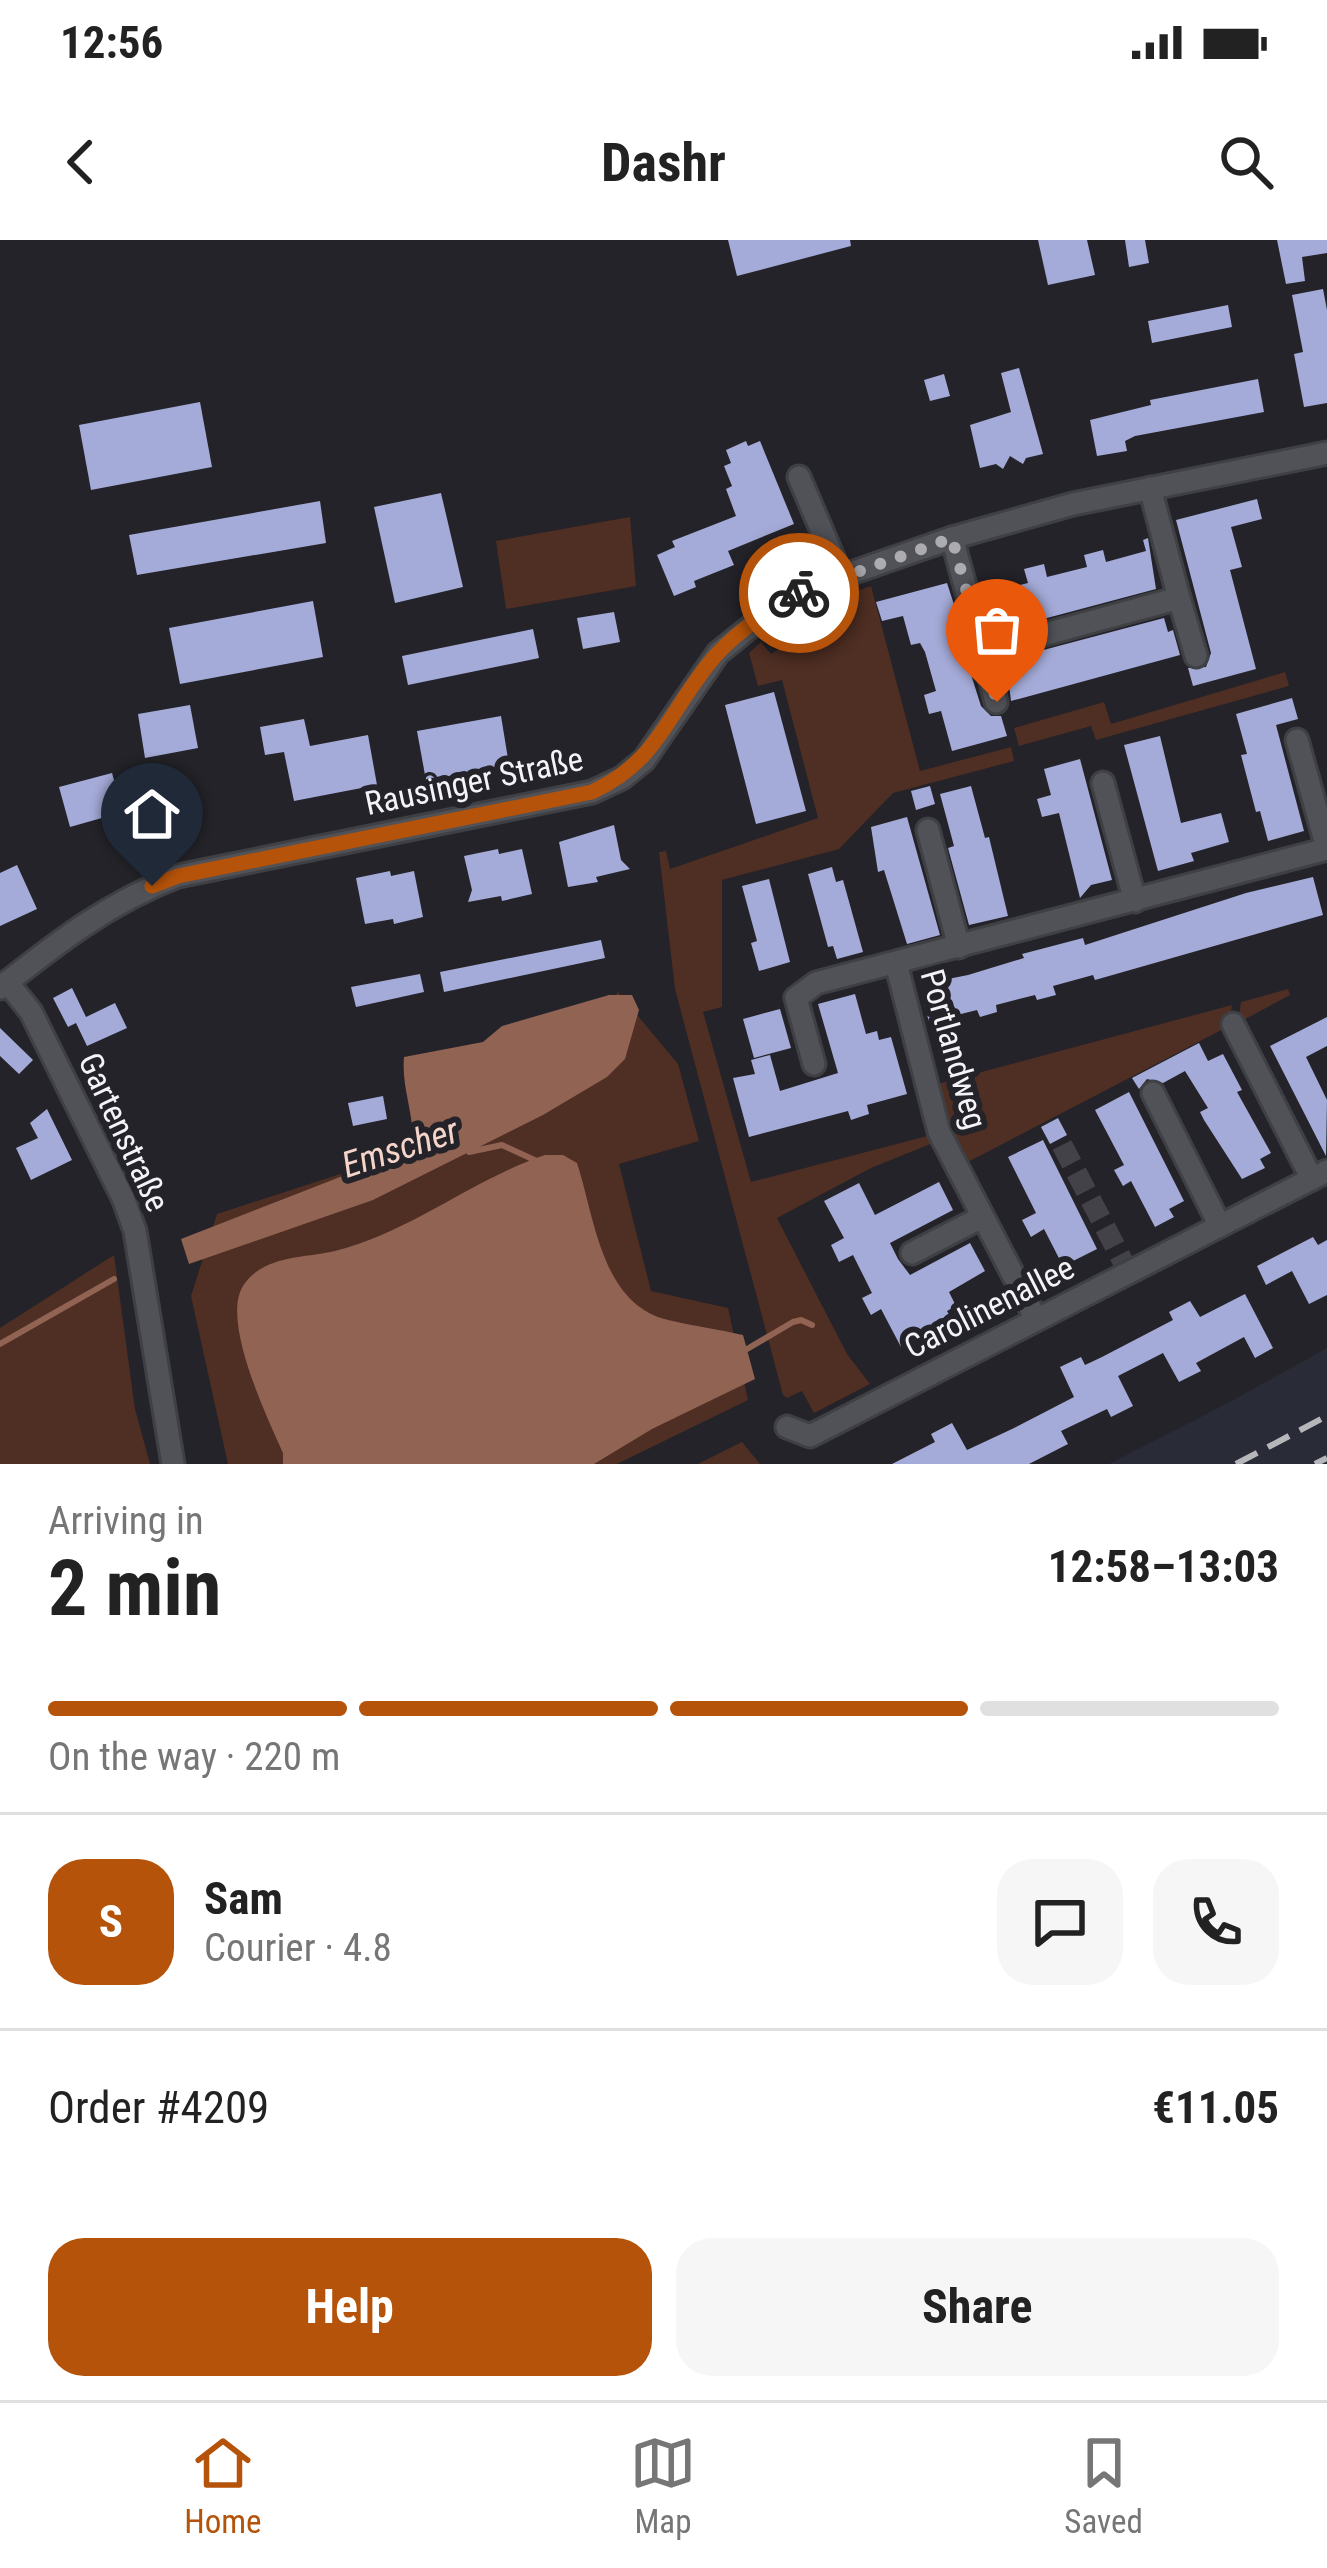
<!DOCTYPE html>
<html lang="en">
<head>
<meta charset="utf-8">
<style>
	body { margin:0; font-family:"Roboto Condensed",sans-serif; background:#f6f6f6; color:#222; height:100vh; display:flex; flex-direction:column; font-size:45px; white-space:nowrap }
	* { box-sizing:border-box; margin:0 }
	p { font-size:39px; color:#767676 }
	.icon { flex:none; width:66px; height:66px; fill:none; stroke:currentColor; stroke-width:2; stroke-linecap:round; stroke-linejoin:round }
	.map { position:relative; height:1224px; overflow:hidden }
	.drawer { display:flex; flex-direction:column; background:#fff; flex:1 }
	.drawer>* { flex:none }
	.pin { position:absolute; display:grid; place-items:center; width:102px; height:102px; color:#fff; margin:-123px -51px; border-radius:50% 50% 50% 0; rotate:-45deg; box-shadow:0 0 12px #0007 }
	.pin .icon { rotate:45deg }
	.courier { position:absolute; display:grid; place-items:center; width:120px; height:120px; margin:-60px; border:9px solid #b45309; border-radius:50%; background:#fff; color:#222; box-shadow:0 3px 15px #0007 }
	.overview em { font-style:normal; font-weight:700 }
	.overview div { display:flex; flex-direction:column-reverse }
	.overview { display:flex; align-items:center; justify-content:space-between; height:204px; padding:0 48px }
	h1 { font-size:78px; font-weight:700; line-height:90px }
	.bar { display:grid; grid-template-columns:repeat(4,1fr); gap:18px 12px; align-content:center; height:144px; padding:0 48px }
	.bar i { height:15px; border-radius:9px; background:#e0e0e0 }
	.bar .on { background:#b45309 }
	.bar p { grid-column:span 4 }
	.line { display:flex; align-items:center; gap:30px; padding:0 48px; border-top:3px solid #e0e0e0 }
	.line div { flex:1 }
	.round { display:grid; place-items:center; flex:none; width:126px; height:126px; border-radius:36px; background:#f6f6f6 }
	.button { display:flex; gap:24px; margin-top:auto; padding:24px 48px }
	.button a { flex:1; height:138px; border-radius:36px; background:#b45309; color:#fff; font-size:48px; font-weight:700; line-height:138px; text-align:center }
	.button a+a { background:#f6f6f6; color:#222 }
	.status { display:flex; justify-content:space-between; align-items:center; height:84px; padding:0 60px; background:#fff; direction:ltr }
	.status svg { height:33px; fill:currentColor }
	header { display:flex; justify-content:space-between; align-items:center; height:156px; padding:0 48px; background:#fff; font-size:54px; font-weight:700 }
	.tabs { display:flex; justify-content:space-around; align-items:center; height:168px; border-top:3px solid #e0e0e0; background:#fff; font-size:33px; color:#767676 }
	.tabs a { display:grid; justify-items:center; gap:6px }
	.tabs .on { color:#b45309 }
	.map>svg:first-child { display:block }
</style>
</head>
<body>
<div class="status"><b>12:56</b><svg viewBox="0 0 49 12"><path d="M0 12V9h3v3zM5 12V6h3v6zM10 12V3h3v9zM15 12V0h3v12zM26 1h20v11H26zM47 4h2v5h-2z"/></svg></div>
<header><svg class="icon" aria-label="back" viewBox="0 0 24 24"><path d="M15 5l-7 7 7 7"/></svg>Dashr<svg class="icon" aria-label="search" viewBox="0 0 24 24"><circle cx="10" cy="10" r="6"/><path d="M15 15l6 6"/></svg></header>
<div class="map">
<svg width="1327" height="1224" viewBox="0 0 1327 1224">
	<rect width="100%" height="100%" fill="#232329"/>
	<polygon fill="#292b36" points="1327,1108 1327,1224 1109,1224 1222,1166"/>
	<g fill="#4f2e23">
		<polygon points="630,277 636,346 506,369 496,301"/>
		<polygon points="871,346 920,531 1011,507 1014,521 893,553 839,609 722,640 722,767 703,772 751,942 931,895 933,903 871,928 777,978 847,1114 870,1144 814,1173 802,1151 787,1158 783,1155 675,749 659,612 666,611 670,629 818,578 782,440 758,446 749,413 761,402 771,414 780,408 783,396 779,388 829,361"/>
		<polygon points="1285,432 1289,446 1096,500 1091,486 1019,506 1014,488 1104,462 1111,484"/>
		<polygon points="1288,749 1290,755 1238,783 1241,762"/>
		<polygon points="618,752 678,824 699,901 619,924 651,1051 728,1068 748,1160 617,1224 228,1224 191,1056 217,974 540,869"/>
		<polygon points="1232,765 1229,786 966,923 952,898 937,844"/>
		<polygon points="114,1015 135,1169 150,1224 0,1224 0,1088"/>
		<polygon points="742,1202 760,1224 698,1224"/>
	</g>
	<g fill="#916353">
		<path d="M609 755H632L639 770 625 819 607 837 543 875 373 960 189 1024 181 999 412 909C416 877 401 849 404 817L483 802 502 786Z"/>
		<path d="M545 915H563L577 923C595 978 601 1064 668 1080 692 1086 718 1089 743 1095L755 1139 652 1189 594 1224H283V1213C267 1177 221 1081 243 1046 262 1015 306 1018 335 1011 411 992 473 939 545 915Z"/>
	</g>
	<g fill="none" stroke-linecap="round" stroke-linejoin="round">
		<g stroke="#916353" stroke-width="6">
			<polyline points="469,912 502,905 541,923"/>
			<polyline points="0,1104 114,1039"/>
			<polyline points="742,1112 793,1082 801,1080 812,1085"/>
		</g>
	</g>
	<g fill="#a5abd8">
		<polygon points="728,0 850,0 851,6 737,36"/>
		<polygon points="1038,0 1087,0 1095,35 1048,45"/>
		<polygon points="1125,0 1145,0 1149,23 1129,27"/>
		<polygon points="1277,0 1327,0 1327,13 1302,17 1305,41 1286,44"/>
		<polygon points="1323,49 1327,70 1327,163 1304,167 1294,114 1303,112 1292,55"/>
		<polygon points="1228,65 1232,87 1152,103 1148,81"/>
		<polygon points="1019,128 1043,214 1026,218 1023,224 1010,216 1003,229 996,224 980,228 970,185 1011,172 1001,133"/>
		<polygon points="944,134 950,156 930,161 924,140"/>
		<polygon points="1258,139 1264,172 1135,196 1125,201 1127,211 1097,216 1090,180 1151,165 1150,160"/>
		<polygon points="200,162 212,227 91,250 79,185"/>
		<polygon points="746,201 748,206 760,201 794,284 728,311 734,325 694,341 696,347 674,356 657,315 675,307 672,301 736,276 726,249 732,246 724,226 731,223 726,210"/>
		<polygon points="441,253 463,347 395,363 374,267"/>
		<polygon points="1257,259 1262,279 1231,287 1242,327 1230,330 1256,429 1193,446 1188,428 1206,427 1211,413 1176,280"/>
		<polygon points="320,261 326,303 137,335 129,295"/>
		<polygon points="1148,298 1156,349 998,391 980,343 985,341 988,353 1028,343 1024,329 1044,324 1047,337 1087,327 1084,315 1103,310 1106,322 1146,311 1143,300"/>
		<polygon points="947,343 959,380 954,381 981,466 991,476 1001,476 1007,496 952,511 941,471 929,474 924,455 936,451 925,412 920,403 911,405 903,376 882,381 876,362"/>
		<polygon points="313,361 323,417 180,444 169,388"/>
		<polygon points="614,372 620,402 583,409 577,378"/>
		<polygon points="1164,378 1168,392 1173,390 1180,415 1011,461 1006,420"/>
		<polygon points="533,389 539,418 408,445 402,416"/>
		<polygon points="774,452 806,571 756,584 725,465"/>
		<polygon points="1292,458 1298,479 1276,485 1304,591 1268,601 1260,571 1256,572 1241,515 1247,514 1236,474"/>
		<polygon points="190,465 198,508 145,518 138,474"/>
		<polygon points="501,476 510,531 427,546 417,491"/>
		<polygon points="304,479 310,506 368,495 377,545 294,561 284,512 265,515 260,487"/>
		<polygon points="1160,496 1181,583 1221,573 1229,602 1191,613 1194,621 1158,631 1124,505"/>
		<polygon points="1080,519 1112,640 1091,645 1080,658 1059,573 1042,577 1037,559 1051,555 1044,529"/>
		<polygon points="112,533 123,572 70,587 59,547"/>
		<polygon points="930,546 935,564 916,570 911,551"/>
		<polygon points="971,546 985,598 989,597 1008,676 969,685 948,608 954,606 940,554"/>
		<polygon points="907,577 940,695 907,704 884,630 878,632 871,587"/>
		<polygon points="614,585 621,620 630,629 596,637 598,642 568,647 559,602"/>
		<polygon points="498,609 499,614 522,609 532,654 502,661 501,656 468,662 472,650 464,616"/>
		<polygon points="17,625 37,669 0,686 0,633"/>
		<polygon points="832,627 836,642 843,640 863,712 837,719 833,706 828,707 808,634"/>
		<polygon points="390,631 391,636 414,631 423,677 394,684 393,679 365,684 356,638"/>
		<polygon points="1313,637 1323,675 1095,740 1093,735 1053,746 1056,755 1037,760 1035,755 996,765 997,772 980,777 977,770 929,782 924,763 933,760 928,743 968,735 1024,718 1022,714 1083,698 1085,705 1246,653"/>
		<polygon points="769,639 790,722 759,731 751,703 757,701 742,646"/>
		<polygon points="601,700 605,718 444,752 440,732"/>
		<polygon points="420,734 424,752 356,767 351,747"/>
		<polygon points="72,748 86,777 115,763 127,788 87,806 76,783 68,787 53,758"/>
		<polygon points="855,754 866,794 877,791 879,800 891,797 907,854 867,865 869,874 851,880 848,871 749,897 733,838 755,834 751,820 770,815 780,851 838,833 818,764"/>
		<polygon points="780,769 791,808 754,818 743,779"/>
		<polygon points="1327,777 1327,806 1306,817 1327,860 1326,916 1270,806"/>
		<polygon points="0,788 33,820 19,834 0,816"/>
		<polygon points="1199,803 1208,821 1223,814 1242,850 1237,852 1271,913 1260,919 1265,928 1242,939 1204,880 1200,872 1208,868 1185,831 1163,843 1147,839 1139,849 1132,838"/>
		<polygon points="1129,852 1184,961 1169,969 1174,977 1155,987 1131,941 1123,946 1114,930 1124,925 1095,870"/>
		<polygon points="383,856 387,879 353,886 348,863"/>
		<polygon points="47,869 72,920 31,940 16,908 38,898 30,883"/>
		<polygon points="1058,878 1067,895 1050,904 1041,887"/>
		<polygon points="1043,900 1097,1009 1063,1026 1044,989 1031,997 1022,980 1036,973 1008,917"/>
		<polygon points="939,942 953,970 890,1003 898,1019 910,1035 970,1003 985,1031 949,1052 956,1066 947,1071 952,1080 901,1107 881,1069 871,1075 862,1058 872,1053 853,1015 839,1022 831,1005 844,998 824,961 859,943 875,975"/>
		<polygon points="1313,997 1318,1005 1327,1000 1327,1055 1309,1064 1292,1031 1266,1045 1257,1026"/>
		<polygon points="1245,1054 1273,1108 1255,1118 1244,1097 1196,1123 1201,1131 1179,1142 1163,1113 1118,1136 1133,1166 1111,1177 1107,1169 1061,1191 1068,1204 1029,1224 892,1224 935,1202 931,1194 952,1183 967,1210 1012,1189 1074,1157 1060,1127 1081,1117 1085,1125 1102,1117 1173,1080 1169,1072 1190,1061 1200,1077"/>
	</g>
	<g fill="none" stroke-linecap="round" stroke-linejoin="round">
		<polyline stroke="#424248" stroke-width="21" stroke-dasharray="21 10" stroke-linecap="butt" points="1062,905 1129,1033"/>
		<g stroke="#3f4044" stroke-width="27">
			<g id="minor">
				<polyline points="799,237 841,336"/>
				<polyline points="952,298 983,411 1179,358 1150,248"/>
				<polyline points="1179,358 1196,416"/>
				<polyline points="983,411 996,462"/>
				<polyline points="1297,500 1327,608"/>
				<polyline points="1103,543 1135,661"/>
				<polyline points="928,590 959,707"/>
				<polyline points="896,723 939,892 1036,1079"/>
				<polyline points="7,742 31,772 124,960 135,991 173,1224"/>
				<path d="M0 748C58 702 108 663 178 636L592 552 622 538 644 520 718 413 775 367 808 348 952 298 1073 264 1327 213"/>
				<polyline points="1233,784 1312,939"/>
				<polyline points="814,824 796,758 816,743 1327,609"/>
				<polyline points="1153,853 1220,986"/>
				<polyline points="912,1013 982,977"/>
				<polyline points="787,1187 810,1196 1327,931"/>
			</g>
		</g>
		<use href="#minor" stroke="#515258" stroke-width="21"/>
		<g stroke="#b7b7bb" stroke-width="6" stroke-dasharray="24 12" stroke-linecap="butt">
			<polyline points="1236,1224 1327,1176"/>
			<polyline points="1315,1224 1327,1218"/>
		</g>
	</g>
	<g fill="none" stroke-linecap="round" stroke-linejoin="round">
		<polyline stroke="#ababb0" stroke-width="12" stroke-dasharray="0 21.6" points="799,353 952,298 997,462"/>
		<path stroke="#b45309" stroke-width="15" d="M152 646 178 636 592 552C662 519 668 470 716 415 739 390 769 370 799 353"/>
	</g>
	<g text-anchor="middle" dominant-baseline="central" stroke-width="12" stroke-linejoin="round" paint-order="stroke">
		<g font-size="33" fill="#f4f4f8" stroke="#232329">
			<text transform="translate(474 541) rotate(-12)">Rausinger Straße</text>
			<text transform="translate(954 809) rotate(74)">Portlandweg</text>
			<text transform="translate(124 892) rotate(65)">Gartenstraße</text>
			<text transform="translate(989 1067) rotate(-27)">Carolinenallee</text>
		</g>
		<g font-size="36" font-style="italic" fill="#f5d5ca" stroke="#232329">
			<text transform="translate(400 908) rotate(-18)">Emscher</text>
		</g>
	</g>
</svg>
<div class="pin" style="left:997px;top:462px;background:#ea580c"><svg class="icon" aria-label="bag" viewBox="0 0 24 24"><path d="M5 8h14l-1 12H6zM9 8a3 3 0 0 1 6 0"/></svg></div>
<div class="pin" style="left:152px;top:646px;background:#1f2937"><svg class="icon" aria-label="home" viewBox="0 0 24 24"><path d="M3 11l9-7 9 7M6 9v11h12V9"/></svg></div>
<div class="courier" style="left:799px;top:353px"><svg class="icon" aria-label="bike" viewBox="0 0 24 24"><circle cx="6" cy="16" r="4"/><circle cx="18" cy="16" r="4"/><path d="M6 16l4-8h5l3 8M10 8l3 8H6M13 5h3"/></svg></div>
</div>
<section class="drawer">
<div class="overview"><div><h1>2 min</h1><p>Arriving in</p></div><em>12:58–13:03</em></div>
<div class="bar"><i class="on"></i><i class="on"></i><i class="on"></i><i></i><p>On the way · 220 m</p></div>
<div class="line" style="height:216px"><b class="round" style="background:#b45309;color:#fff">S</b><div><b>Sam</b><p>Courier · 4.8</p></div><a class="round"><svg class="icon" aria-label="chat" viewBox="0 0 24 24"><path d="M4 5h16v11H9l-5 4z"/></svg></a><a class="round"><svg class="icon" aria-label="phone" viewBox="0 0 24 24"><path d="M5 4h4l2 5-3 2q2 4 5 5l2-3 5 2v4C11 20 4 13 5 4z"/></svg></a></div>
<div class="line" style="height:156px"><div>Order #4209</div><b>€11.05</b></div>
<div class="button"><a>Help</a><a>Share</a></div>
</section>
<nav class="tabs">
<a class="on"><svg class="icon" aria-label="home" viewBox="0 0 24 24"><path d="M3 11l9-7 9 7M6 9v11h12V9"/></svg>Home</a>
<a><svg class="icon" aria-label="map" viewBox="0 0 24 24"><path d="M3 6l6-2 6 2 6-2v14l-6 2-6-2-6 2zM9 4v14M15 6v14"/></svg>Map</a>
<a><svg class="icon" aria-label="saved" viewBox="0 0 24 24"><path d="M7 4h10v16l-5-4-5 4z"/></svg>Saved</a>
</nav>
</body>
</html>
